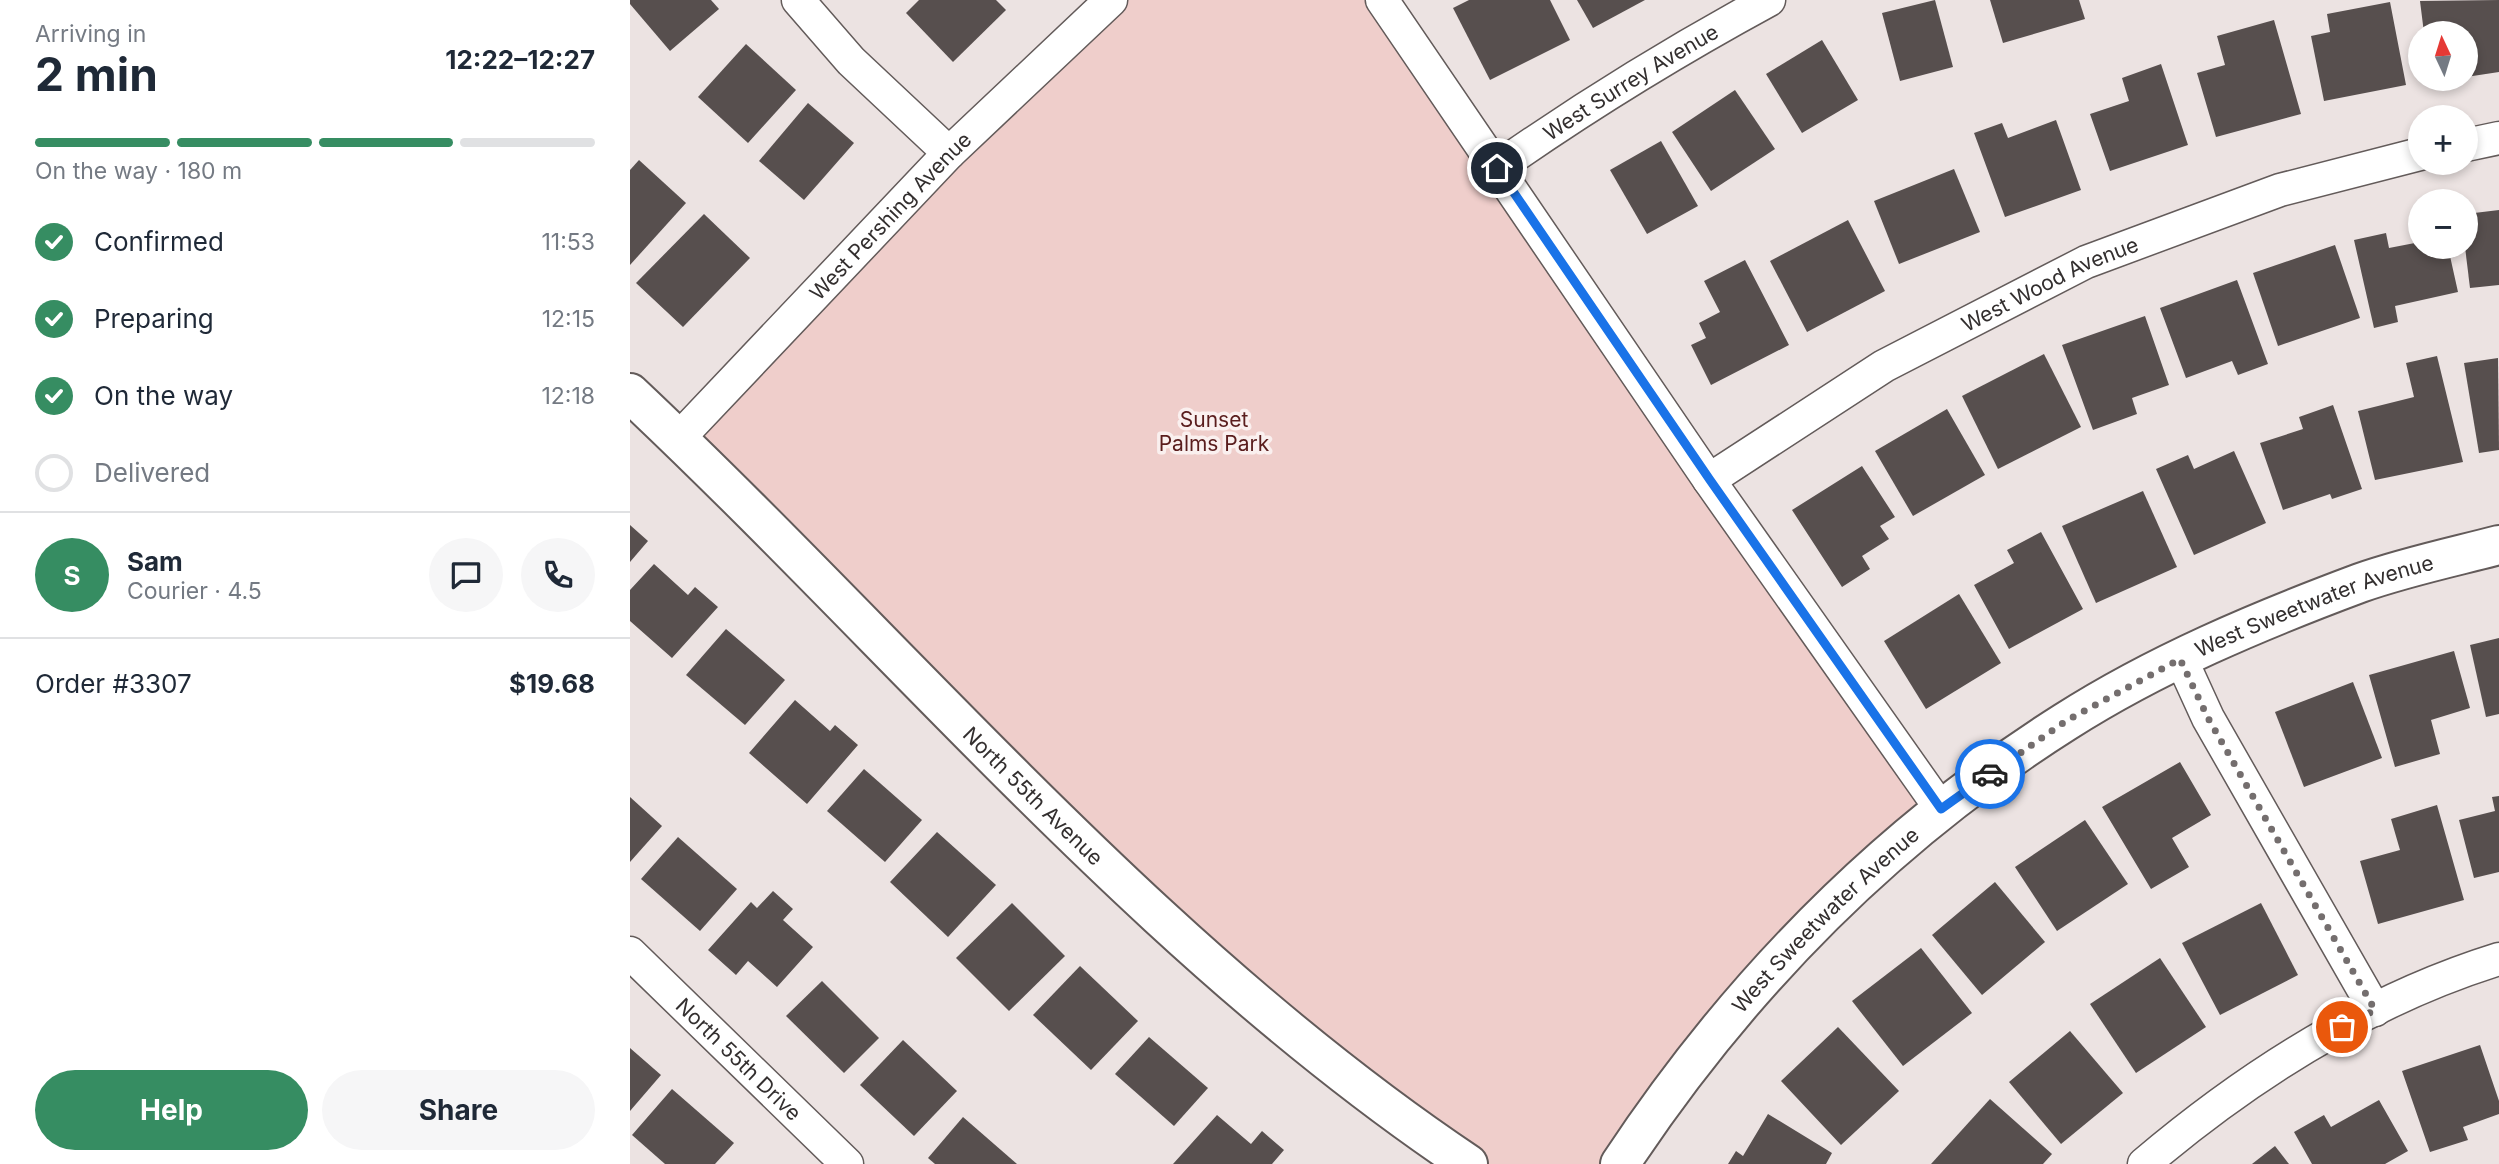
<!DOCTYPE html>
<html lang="en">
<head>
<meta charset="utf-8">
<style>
	body { margin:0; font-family:Inter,sans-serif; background:#f6f6f7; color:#1f2937; height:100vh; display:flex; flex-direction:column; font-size:26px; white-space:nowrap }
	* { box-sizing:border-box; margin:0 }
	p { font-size:23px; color:#747a83 }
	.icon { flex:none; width:38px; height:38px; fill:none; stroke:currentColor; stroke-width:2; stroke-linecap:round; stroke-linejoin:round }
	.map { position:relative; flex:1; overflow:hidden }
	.panel { display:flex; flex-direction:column; background:#fff; width:630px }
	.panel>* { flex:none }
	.needle { width:46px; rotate:356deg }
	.tools { position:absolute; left:1778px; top:21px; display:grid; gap:14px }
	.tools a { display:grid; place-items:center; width:70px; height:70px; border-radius:50%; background:#fff; box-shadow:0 4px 10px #0003; font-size:35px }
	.pin { position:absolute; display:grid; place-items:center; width:60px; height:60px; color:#fff; margin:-30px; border:4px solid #fff; border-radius:50%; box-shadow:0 2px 7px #0007 }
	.courier { position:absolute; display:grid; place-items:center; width:70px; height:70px; margin:-35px; border:5px solid #1a73e8; border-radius:50%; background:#fff; color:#222; box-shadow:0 2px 9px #0007 }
	.overview em { font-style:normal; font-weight:700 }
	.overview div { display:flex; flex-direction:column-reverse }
	.overview { display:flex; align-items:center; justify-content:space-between; height:119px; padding:0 35px }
	h1 { font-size:46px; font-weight:700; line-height:52px }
	.bar { display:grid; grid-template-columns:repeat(4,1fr); gap:10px 7px; align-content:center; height:84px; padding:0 35px }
	.bar i { height:9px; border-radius:5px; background:#e0e1e3 }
	.bar .current { background:#368d62 }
	.bar p { grid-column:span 4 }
	.line { display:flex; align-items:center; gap:18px; padding:0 35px; border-top:2px solid #e0e1e3 }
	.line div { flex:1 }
	.round { display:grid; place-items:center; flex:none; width:74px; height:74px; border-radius:37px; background:#f6f6f7 }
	ol { padding:0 35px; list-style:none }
	li { display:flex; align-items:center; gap:21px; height:77px }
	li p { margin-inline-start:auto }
	li .icon { padding:7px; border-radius:50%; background:#368d62; color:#fff; stroke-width:4 }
	li:last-child { color:#747a83 }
	li i { width:38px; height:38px; border:4px solid #e0e1e3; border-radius:50% }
	.button { display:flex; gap:14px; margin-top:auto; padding:14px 35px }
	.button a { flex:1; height:80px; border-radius:42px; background:#368d62; color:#fff; font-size:28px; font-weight:700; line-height:80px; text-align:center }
	.button a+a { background:#f6f6f7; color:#1f2937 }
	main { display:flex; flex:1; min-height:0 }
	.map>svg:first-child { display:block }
</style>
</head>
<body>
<main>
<section class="panel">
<div class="overview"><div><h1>2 min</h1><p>Arriving in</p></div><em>12:22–12:27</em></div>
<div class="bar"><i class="current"></i><i class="current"></i><i class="current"></i><i></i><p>On the way · 180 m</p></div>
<ol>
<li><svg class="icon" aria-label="check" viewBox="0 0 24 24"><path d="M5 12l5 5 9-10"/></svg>Confirmed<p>11:53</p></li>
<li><svg class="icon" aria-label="check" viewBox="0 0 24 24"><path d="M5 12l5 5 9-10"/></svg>Preparing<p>12:15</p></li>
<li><svg class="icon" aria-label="check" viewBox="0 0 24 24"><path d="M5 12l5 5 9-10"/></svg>On the way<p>12:18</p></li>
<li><i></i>Delivered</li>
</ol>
<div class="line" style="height:126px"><b class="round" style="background:#368d62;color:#fff">S</b><div><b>Sam</b><p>Courier · 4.5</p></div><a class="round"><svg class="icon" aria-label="chat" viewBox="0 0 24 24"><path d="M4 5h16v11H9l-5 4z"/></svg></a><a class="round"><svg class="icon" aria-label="phone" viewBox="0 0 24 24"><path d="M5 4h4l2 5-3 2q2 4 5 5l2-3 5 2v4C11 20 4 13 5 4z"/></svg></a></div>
<div class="line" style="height:91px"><div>Order #3307</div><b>$19.68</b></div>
<div class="button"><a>Help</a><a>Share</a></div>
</section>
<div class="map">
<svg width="1869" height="1164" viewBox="0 0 1869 1164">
	<rect width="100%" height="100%" fill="#ece3e2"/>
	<polygon fill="#efcecb" points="481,0 752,0 1311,809 990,1164 838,1164 683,1048 48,439"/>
	<g fill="#574f4e">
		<polygon points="0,0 81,0 89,9 40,51 0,4"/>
		<polygon points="289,0 366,0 376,10 323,62 276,13"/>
		<polygon points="839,0 920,0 940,40 860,80 823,8"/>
		<polygon points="947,0 1015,0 963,28"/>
		<polygon points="1305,0 1323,67 1270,81 1252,13"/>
		<polygon points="1360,0 1449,0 1455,19 1373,43"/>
		<polygon points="1869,0 1869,72 1836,77 1836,33 1794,33 1790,1"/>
		<polygon points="1760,2 1776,85 1694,101 1681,36 1700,32 1697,14"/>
		<polygon points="1644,20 1671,114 1586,137 1567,73 1595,65 1587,36"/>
		<polygon points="1192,40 1228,100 1172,133 1136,74"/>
		<polygon points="116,44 166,90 118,143 68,97"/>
		<polygon points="1531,64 1558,145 1480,171 1460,114 1499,101 1492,78"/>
		<polygon points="1105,90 1145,149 1081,191 1042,132"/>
		<polygon points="178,103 224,143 174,200 129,161"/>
		<polygon points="1426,120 1451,190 1375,217 1344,133 1372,123 1378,138"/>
		<polygon points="1031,141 1068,206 1017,234 980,170"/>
		<polygon points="9,160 56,203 0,265 0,170"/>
		<polygon points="1324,169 1350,232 1269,264 1244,201"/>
		<polygon points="1869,210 1869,285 1840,288 1835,247 1836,214"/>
		<polygon points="74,214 120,258 53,327 6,283"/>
		<polygon points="1218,220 1255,291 1177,332 1140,261"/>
		<polygon points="1756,233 1759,248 1790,242 1790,247 1818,247 1828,292 1765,306 1768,322 1744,328 1724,240"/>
		<polygon points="1705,245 1730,318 1648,346 1623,273"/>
		<polygon points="1115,260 1159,345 1081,385 1061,345 1076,338 1069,323 1090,312 1074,281"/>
		<polygon points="1607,280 1638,364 1608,375 1602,361 1556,378 1530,308"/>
		<polygon points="1515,316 1539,385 1502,398 1507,414 1463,430 1432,345"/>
		<polygon points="1414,354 1451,427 1368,469 1332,396"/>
		<polygon points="1807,356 1833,462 1745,480 1728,411 1784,397 1776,363"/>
		<polygon points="1868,358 1869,450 1849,453 1834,363"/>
		<polygon points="1703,405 1732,489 1702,499 1700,494 1653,510 1630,443 1673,429 1669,417"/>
		<polygon points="1317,409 1355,475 1283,516 1245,451"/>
		<polygon points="1604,451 1636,523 1564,555 1526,469 1558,455 1564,469"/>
		<polygon points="1232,466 1265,517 1250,526 1259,539 1232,556 1240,569 1212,587 1162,510"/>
		<polygon points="1513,491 1547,567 1466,603 1432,526"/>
		<polygon points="0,525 18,541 0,562"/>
		<polygon points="1411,532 1453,609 1379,649 1344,585 1384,563 1377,550"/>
		<polygon points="24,564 58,595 65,587 88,607 42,658 0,621 0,590"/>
		<polygon points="1329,594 1371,663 1296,709 1254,641"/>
		<polygon points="96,629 155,680 115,725 56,675"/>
		<polygon points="1869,638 1869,714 1856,717 1840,645"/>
		<polygon points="1824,651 1840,708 1801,720 1810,754 1765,767 1739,675"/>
		<polygon points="1723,682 1752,758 1674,787 1645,712"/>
		<polygon points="165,700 200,731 205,725 228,745 177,804 119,753"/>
		<polygon points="1550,762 1581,815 1542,838 1559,867 1521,889 1472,807"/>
		<polygon points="234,769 292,820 255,862 197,811"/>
		<polygon points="1869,796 1869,872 1844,878 1829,820 1865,811 1862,797"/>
		<polygon points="0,797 32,826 0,862"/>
		<polygon points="1807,805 1834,900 1748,924 1730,861 1770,850 1761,819"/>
		<polygon points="1455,820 1498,884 1427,931 1385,867"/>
		<polygon points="307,832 366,885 318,937 260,882"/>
		<polygon points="48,837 107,889 70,931 11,879"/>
		<polygon points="1365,882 1415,942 1352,995 1302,935"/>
		<polygon points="143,891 163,909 153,920 183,947 147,987 118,961 106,975 78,950 121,902 127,908"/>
		<polygon points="382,903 435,956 379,1011 326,958"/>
		<polygon points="1631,903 1668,975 1590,1015 1552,943"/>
		<polygon points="1291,948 1342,1013 1273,1066 1222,1001"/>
		<polygon points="1530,958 1576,1027 1506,1073 1460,1004"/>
		<polygon points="450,966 508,1021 461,1070 403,1015"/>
		<polygon points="192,981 249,1038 214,1073 156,1016"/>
		<polygon points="1208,1027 1269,1091 1211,1145 1151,1081"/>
		<polygon points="1440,1031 1493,1093 1431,1144 1379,1082"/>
		<polygon points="519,1037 578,1088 544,1126 485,1074"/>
		<polygon points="273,1040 327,1091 284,1136 230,1085"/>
		<polygon points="1850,1045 1869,1101 1869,1114 1833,1127 1838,1140 1800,1152 1772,1071"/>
		<polygon points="0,1048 31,1075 0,1111"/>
		<polygon points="42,1089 104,1143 85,1164 35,1164 2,1135"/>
		<polygon points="1360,1099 1422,1154 1413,1164 1301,1164"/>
		<polygon points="1749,1100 1778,1151 1755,1164 1682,1164 1664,1132 1694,1115 1701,1127"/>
		<polygon points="1138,1114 1202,1153 1196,1164 1098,1164 1106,1151 1113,1156"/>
		<polygon points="587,1115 621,1144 632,1131 654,1150 642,1164 543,1164"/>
		<polygon points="333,1117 387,1164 305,1164 298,1158"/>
		<polygon points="1645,1146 1659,1164 1622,1164"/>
	</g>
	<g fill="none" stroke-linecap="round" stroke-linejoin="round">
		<g stroke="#635b5a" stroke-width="35">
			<g id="street">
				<polyline points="168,0 221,61 319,153"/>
				<polyline points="752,0 1079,480 1311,809"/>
				<polyline points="1836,145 1869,138"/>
				<path id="s1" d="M867 168C954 107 1045 51 1139 0"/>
				<path id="s2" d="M48 439 319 153 481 0"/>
				<path id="s3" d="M1079 480 1254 366 1456 262 1650 190 1790 154"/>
				<polyline points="1551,659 1578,718 1745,1010"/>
				<path id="s4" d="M0 953 217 1164"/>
				<path d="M1514 1164C1619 1075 1737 1000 1869 959"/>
			</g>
		</g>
		<g stroke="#635b5a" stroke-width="42">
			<g id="secondary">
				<path id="s5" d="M0 393C275 652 521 952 838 1164"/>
				<path id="s6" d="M990 1164C1107 987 1255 836 1435 722 1526 664 1628 621 1730 583 1775 567 1823 557 1869 545"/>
			</g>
		</g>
		<use href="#street" stroke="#fff" stroke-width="32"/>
		<use href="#secondary" stroke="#fff" stroke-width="38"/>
	</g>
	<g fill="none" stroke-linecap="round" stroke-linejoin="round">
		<polyline stroke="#746e6e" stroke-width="7" stroke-dasharray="0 12.6" points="1360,774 1436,721 1550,659 1578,718 1745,1010 1712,1027"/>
		<polyline stroke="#1a73e8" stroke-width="9" points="867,168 1080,480 1311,809 1360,774"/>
	</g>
	<g text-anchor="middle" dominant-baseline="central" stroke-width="7" stroke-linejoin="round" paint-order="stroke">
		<g font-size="21" fill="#332f2f" stroke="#faf0ef">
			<text stroke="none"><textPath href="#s1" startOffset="159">West Surrey Avenue</textPath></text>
			<text stroke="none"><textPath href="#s2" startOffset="308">West Pershing Avenue</textPath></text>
			<text stroke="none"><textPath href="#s3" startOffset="394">West Wood Avenue</textPath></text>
			<text stroke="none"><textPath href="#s6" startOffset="908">West Sweetwater Avenue</textPath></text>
			<text stroke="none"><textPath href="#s5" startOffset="570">North 55th Avenue</textPath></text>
			<text stroke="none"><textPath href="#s6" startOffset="320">West Sweetwater Avenue</textPath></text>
			<text stroke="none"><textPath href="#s4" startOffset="152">North 55th Drive</textPath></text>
		</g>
		<g font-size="21" fill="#5a1d1d" stroke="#faf0ef">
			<text x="584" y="419">Sunset<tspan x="584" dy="24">Palms Park</tspan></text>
		</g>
	</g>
</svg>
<div class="tools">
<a><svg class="needle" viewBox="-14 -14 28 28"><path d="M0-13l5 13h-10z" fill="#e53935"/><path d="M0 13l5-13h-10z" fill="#747a83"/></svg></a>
<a>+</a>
<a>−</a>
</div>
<div class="pin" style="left:1712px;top:1027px;background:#ea580c"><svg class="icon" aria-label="bag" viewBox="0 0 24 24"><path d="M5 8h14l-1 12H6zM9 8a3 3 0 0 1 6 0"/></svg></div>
<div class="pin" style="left:867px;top:168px;background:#1f2937"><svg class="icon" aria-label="home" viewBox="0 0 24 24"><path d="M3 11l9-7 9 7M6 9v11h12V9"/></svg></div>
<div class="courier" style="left:1360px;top:774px"><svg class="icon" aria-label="car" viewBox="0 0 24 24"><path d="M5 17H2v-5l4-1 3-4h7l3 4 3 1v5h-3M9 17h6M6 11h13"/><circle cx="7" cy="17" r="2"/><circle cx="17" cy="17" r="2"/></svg></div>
</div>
</main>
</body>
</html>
